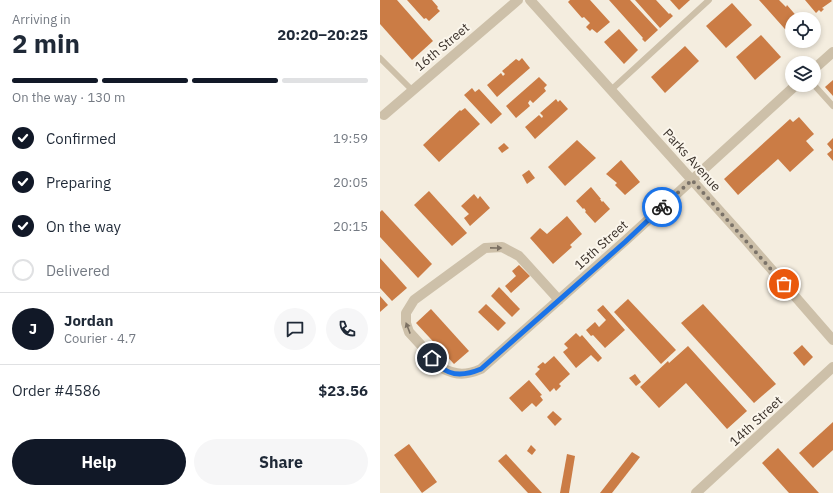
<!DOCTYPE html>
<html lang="en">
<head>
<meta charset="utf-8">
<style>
	body { margin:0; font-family:"IBM Plex Sans",sans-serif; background:#f6f6f7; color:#1f2937; height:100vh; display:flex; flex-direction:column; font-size:15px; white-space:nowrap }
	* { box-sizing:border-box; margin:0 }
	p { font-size:13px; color:#747a83 }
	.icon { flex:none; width:22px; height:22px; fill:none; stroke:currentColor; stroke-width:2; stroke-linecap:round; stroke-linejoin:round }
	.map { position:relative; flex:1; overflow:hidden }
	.drawer { display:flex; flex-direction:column; background:#fff; width:380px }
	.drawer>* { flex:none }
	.buttons { position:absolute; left:405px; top:12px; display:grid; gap:8px }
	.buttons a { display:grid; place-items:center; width:36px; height:36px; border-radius:50%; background:#fff; box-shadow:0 2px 6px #0003; font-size:20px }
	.pin { position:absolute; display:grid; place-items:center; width:34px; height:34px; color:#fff; margin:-17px; border:2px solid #fff; border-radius:50%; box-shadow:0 1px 4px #0007 }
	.courier { position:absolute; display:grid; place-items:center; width:40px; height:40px; margin:-20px; border:3px solid #1a73e8; border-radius:50%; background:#fff; color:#222; box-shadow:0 1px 5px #0007 }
	.overview em { font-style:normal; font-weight:800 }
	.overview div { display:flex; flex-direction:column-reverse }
	.overview { display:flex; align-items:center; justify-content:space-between; height:68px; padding:0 12px }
	h1 { font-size:26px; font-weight:800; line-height:30px }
	.bar { display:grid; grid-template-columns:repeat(4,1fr); gap:6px 4px; align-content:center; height:48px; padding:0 12px }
	.bar i { height:5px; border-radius:3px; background:#e0e1e3 }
	.bar .on { background:#111827 }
	.bar p { grid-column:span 4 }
	.line { display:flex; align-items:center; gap:10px; padding:0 12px; border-top:1px solid #e0e1e3 }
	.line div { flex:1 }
	.round { display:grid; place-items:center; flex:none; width:42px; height:42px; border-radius:21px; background:#f6f6f7 }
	ol { padding:0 12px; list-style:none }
	li { display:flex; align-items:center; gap:12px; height:44px }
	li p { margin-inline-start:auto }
	li .icon { padding:4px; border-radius:50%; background:#111827; color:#fff; stroke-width:4 }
	li:last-child { color:#747a83 }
	li i { width:22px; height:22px; border:2px solid #e0e1e3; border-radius:50% }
	.primary-button { display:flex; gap:8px; margin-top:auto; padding:8px 12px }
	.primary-button a { flex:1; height:46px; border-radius:24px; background:#111827; color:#fff; font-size:16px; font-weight:800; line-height:46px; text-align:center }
	.primary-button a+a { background:#f6f6f7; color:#1f2937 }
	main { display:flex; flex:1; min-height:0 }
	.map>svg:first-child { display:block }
</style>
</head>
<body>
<main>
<section class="drawer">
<div class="overview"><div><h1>2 min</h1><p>Arriving in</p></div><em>20:20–20:25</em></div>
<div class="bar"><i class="on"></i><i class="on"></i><i class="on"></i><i></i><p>On the way · 130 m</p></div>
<ol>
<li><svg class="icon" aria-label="check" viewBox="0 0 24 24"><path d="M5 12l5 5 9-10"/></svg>Confirmed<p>19:59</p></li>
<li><svg class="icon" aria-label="check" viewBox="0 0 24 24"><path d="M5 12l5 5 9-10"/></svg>Preparing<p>20:05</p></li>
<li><svg class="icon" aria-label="check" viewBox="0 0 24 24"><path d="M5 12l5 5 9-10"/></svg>On the way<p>20:15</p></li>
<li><i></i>Delivered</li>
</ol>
<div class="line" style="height:72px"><b class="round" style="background:#111827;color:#fff">J</b><div><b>Jordan</b><p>Courier · 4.7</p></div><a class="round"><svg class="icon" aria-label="chat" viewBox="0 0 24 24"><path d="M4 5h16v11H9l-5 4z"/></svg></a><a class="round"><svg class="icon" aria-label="phone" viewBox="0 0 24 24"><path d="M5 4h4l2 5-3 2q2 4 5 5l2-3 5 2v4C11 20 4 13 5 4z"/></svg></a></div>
<div class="line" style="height:52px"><div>Order #4586</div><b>$23.56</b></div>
<div class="primary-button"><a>Help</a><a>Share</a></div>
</section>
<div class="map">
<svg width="453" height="493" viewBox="0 0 453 493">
	<rect width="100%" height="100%" fill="#f4eddf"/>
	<g fill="#cb7c45">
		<polygon points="0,0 17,0 53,41 32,60 0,24"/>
		<polygon points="27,0 52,0 58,7 57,8 60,11 49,21 46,18 44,19"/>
		<polygon points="190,0 210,0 230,22 217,33 212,29 210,31 206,27 210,23 204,17 202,18 188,2"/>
		<polygon points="229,0 250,0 278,30 265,42 262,39 263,38"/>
		<polygon points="255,0 276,0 289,14 290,13 293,16 280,28"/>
		<polygon points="290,0 310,0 299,10"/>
		<polygon points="379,0 399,0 406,7 407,5 419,19 412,19 412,37"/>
		<polygon points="425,0 451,0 452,1 442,8 444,9 441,12 439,10 436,13"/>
		<polygon points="352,3 372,25 346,48 326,26"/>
		<polygon points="239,29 258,50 244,64 224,42"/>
		<polygon points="381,35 401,57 375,80 356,57"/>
		<polygon points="305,46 319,61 285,93 271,77"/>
		<polygon points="142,58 150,68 117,97 107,85 121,73 123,76 125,74 122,71 136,59 139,61"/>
		<polygon points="159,77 167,85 164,88 166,91 153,103 150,100 148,103 150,106 136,118 126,106"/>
		<polygon points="453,80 453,96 445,87"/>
		<polygon points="92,88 95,92 99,89 122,114 111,124 84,95"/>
		<polygon points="176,99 178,102 180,100 188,109 155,139 145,127 159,115 162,118 163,116 160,113"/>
		<polygon points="85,108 100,124 59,162 43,145 80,110 81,111"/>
		<polygon points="419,117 434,134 426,141 434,150 410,172 398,159 358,195 344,179 410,119 413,122"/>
		<polygon points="453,138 453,161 447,154 452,150 447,144"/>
		<polygon points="197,140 216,158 185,186 168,167"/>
		<polygon points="124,143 129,148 122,153 118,148"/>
		<polygon points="241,160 260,182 245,195 235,185 237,183 226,174"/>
		<polygon points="149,170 155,178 147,184 142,175"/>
		<polygon points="211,187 221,199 220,199 222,202 223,201 230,209 215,223 205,212 206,211 204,208 203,209 196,201"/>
		<polygon points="49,191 87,233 72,246 34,205"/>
		<polygon points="94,194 98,199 100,196 110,208 90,226 84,218 89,214 81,206"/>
		<polygon points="2,210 52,264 38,278 0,237 0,212"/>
		<polygon points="187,216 202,234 190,245 192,247 173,264 150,238 160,228 167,234"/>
		<polygon points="0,258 27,288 12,301 0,288"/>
		<polygon points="139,265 150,276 131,293 125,286 136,276 132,271"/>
		<polygon points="119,287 140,309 132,317 111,296"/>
		<polygon points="0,296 8,305 0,312"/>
		<polygon points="248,299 296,350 281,364 234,312"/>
		<polygon points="106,304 126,323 118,331 98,312"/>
		<polygon points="323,304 396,384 374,403 301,323"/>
		<polygon points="223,305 245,330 225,348 213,335 211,336 206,330 215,322 219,327 226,320 217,310"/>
		<polygon points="51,309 89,351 74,364 36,323"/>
		<polygon points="196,333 200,337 202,335 222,358 218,362 211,355 196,368 183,352 188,348 184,344"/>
		<polygon points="422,345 433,357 424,366 413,353"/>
		<polygon points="308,346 367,411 347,429 306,383 279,408 260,387 288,361 289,363"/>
		<polygon points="174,356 190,374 179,384 181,386 176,391 174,388 170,392 155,374 160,369 157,367 163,362 165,364"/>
		<polygon points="255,374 261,382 256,386 249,378"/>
		<polygon points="149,380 162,395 160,396 163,400 156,407 152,403 142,412 129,398"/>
		<polygon points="173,411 182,419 175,426 167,417"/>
		<polygon points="453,422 453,450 433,468 419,453"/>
		<polygon points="29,444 57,482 42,493 14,455"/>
		<polygon points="151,445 156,450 152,455 147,451"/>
		<polygon points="398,448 439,493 409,493 382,463"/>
		<polygon points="252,452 260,457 232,493 220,493"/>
		<polygon points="126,454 162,493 148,493 118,461"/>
		<polygon points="187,454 195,456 189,493 180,493"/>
	</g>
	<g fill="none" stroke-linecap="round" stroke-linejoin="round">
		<g stroke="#cdc0a9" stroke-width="6">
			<polyline points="0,58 32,90"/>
			<polyline points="434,85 453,106"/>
			<polyline points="231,90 329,0"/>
		</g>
		<g stroke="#cdc0a9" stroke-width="10">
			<polyline points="150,0 365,239 453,340"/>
			<polyline points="434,69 453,52"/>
			<polyline points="4,115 138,0"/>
			<path d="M179 300 139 256 122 247 105 248 34 300 26 313V323L29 332 62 368C77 376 87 375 101 369L245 241 416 85"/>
			<polyline points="316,493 453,367"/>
		</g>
	</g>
	<defs><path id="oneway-solid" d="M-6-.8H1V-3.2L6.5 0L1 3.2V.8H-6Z"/></defs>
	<g fill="#7c7163">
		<use href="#oneway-solid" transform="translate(116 248) rotate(1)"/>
		<use href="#oneway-solid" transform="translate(28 328) rotate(-111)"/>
	</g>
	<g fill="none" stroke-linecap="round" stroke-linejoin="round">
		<polyline stroke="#7b7369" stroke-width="4" stroke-dasharray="0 7.2" points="282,207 312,180 404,284"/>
		<path stroke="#1a73e8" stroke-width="5" d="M52 358C55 361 58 364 61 367 73 378 89 374 101 369L245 242 282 207"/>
	</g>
	<g text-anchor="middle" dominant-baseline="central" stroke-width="4" stroke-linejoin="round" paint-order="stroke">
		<g font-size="13" fill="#3a312a" stroke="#fbf6ec">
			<text transform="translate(62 47) rotate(-40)">16th Street</text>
			<text transform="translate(312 160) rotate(48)">Parks Avenue</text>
			<text transform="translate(221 245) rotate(-42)">15th Street</text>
			<text transform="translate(376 421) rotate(-43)">14th Street</text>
		</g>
	</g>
</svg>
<div class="buttons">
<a><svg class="icon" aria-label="locate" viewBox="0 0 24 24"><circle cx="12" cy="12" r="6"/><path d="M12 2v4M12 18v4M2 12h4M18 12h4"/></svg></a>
<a><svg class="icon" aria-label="layers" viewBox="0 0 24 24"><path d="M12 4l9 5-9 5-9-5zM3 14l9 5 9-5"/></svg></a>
</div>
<div class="pin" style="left:404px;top:284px;background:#ea580c"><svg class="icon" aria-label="bag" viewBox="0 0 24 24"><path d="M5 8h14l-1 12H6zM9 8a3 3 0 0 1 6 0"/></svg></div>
<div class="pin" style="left:52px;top:358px;background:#1f2937"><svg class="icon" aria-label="home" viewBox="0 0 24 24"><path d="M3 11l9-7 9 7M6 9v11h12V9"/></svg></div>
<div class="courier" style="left:282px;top:207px"><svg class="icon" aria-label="bike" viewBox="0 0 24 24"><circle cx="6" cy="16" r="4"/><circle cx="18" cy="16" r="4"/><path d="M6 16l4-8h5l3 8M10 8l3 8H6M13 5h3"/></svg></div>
</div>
</main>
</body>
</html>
